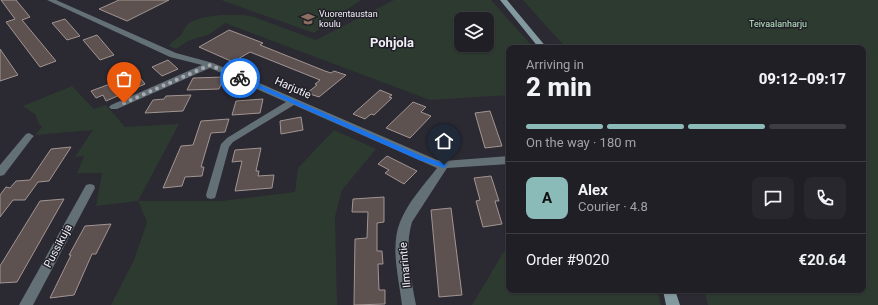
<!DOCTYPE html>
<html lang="en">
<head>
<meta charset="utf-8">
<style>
	body { margin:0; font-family:Roboto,sans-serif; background:#28272e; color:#f1f3f6; height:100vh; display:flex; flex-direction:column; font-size:15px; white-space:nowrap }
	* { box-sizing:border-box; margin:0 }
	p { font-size:13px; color:#a2a2a7 }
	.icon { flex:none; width:22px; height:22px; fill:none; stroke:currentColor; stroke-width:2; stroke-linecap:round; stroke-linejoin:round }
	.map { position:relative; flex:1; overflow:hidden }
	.details { position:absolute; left:506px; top:45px; width:360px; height:248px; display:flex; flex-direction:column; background:#201f26; border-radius:8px; box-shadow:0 1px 3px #0004,0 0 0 1px #3d3d43 }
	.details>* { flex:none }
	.controls { position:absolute; left:454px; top:12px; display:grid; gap:8px }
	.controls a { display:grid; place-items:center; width:40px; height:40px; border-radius:8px; background:#201f26; box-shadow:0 1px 3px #0004,0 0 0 1px #3d3d43; font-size:20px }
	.pin { position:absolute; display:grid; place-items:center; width:34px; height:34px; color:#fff; margin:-41px -17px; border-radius:50% 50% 50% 0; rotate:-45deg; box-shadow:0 0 4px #0007 }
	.pin .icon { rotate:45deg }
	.courier { position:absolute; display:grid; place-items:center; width:40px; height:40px; margin:-20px; border:3px solid #1a73e8; border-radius:50%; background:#fff; color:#222; box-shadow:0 1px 5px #0007 }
	.headline em { font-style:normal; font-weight:800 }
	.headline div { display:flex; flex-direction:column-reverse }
	.headline { display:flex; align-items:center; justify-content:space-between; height:68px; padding:0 20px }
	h1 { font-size:26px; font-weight:800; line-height:30px }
	.bar { display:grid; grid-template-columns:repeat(4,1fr); gap:6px 4px; align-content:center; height:48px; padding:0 20px }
	.bar i { height:5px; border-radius:3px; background:#3d3d43 }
	.bar .selected { background:#8bbbb9 }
	.bar p { grid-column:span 4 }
	.line { display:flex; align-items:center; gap:10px; padding:0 20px; border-top:1px solid #3d3d43 }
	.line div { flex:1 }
	.round { display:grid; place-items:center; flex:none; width:42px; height:42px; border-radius:8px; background:#28272e }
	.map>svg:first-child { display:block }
</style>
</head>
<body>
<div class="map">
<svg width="878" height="305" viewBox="0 0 878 305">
	<rect width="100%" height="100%" fill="#2b2932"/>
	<g fill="#2d3a30" fill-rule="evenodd">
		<polygon points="221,0 361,0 314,33"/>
		<path d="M394 0H491L534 48H509V95L430 100 225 23 210 34 188 41 176 49 169 46C171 42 176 39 180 36 183 33 184 28 187 25 199 14 238 13 254 17L316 40ZM461 19H487V45H461Z"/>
		<polygon points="523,0 878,0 878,305 708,305 704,290 863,290 863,48 566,48"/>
		<polygon points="72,86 94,109 106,105 125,127 179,124 138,201 221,201 295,192 298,168 334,130 376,149 342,190 335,217 337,305 111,305 134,260 147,222 138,201 96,206 102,173 77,173 84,156 75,157 93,130 35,135 42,127 38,123 36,115 23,106"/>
		<polygon points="509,243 509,290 657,290 661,305 472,305"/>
	</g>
	<g fill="#5e5250" stroke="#a29592">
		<polygon points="1,0 16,0 30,17 22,20 56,61 40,67 6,22 15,19"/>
		<polygon points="119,0 169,0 127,21 99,9"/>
		<polygon points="65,19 80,36 67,40 52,23"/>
		<polygon points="229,30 263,43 260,45 325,71 331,73 334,71 346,75 319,97 307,93 317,85 315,84 320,80 250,52 233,62 199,47"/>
		<polygon points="97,35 114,55 100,60 83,40"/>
		<polygon points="0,49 18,75 0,81"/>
		<polygon points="168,60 178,69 162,76 152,67"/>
		<polygon points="137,74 145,84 106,101 103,95 96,98 91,91"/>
		<polygon points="224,77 219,89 187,90 193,78"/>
		<polygon points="380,90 392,95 389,97 392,98 374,115 371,114 365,119 353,114"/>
		<polygon points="191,95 183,111 145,113 153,100 164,99 166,96"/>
		<polygon points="263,99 260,113 232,115 236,101"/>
		<polygon points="413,102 426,107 421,112 431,116 410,138 386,128"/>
		<polygon points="490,111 502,146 485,148 475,113"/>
		<polygon points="301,117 303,130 281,134 280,121"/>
		<polygon points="229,119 225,132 211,133 201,167 204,167 202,176 185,177 182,186 163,188 181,146 193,145 201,121"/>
		<polygon points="71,147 49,181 38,182 25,200 13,200 0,217 0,195 6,187 10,188 16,181 30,180 51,149"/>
		<polygon points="261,148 256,171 259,171 258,176 274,175 272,188 235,191 242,161 232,162 235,150"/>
		<polygon points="387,156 417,171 404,184 385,173 389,170 378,164"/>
		<polygon points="491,176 499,201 495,201 502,224 483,227 476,201 480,200 474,178"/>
		<polygon points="384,197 384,222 377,223 377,251 382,251 383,264 378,264 379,290 385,290 385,304 354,305 355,239 367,238 368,212 352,212 353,199"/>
		<polygon points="64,199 17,282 0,283 0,266 40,201"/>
		<polygon points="451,208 462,295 439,297 431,210"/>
		<polygon points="111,224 96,254 92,254 74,295 50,298 71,255 69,255 85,226"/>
	</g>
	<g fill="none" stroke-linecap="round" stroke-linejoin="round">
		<g fill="#637176" fill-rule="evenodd">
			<path d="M47 0H56L176 53 213 63 437 160 444 161 509 156V164L447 168 412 222C404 249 411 278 416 305H402C399 279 390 247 400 222 408 202 424 185 437 168L294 105 233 142 229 147 216 195 215 198 211 199 207 198 206 195 221 144 227 138 286 102 210 68 117 109H111L109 107 111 105 202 65 170 57Z"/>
			<polygon points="29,133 34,136 32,138 4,175 0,176 0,165 26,134"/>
			<polygon points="90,184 94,185 95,188 33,305 19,305 86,185"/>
		</g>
		<g fill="#8299a0" fill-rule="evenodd">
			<polygon points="500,0 507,0 547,48 539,48"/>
			<polygon points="663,290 675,290 680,305 666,305"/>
		</g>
	</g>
	<polygon fill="#1a73e8" points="238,77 242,77 424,157 446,164 447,165 444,168 419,160 238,79"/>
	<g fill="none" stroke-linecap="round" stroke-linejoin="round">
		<polyline stroke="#abaab1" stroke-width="4" stroke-dasharray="0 7.2" points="124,103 210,65 240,78"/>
	</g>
	<defs>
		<g id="school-bare" transform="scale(1.08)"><path d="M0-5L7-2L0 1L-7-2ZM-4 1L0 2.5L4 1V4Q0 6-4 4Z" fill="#8d6e63" stroke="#212028" stroke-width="2.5" paint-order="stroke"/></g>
	</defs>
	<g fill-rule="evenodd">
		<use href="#school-bare" x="308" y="19"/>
	</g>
	<g text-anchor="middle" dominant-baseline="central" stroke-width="3" stroke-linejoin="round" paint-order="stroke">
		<g font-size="9" fill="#f0eff5" stroke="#212028" text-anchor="start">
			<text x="319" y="14">Vuorentaustan<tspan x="319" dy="10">koulu</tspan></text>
		</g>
		<g font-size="9" fill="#beedc6" stroke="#212028">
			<text x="778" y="24">Teivaalanharju</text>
		</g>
		<g font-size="11" fill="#f0eff5" stroke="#212028">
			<text transform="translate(293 88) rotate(24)">Harjutie</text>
			<text transform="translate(58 246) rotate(-62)">Pussikuja</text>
			<text transform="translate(405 265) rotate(-95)">Ilmarintie</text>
		</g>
		<g font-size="13" font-weight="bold" fill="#f0eff5" stroke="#212028">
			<text x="392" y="42">Pohjola</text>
		</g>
	</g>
</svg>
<div class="controls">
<a><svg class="icon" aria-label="layers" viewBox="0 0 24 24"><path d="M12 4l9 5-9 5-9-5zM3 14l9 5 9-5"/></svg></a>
</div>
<div class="pin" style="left:124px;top:103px;background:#ea580c"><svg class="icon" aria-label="bag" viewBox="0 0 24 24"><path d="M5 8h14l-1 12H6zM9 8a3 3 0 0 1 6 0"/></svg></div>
<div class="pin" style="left:444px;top:165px;background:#1f2937"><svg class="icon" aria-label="home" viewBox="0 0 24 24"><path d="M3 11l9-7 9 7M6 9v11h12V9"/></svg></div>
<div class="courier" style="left:240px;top:78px"><svg class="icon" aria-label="bike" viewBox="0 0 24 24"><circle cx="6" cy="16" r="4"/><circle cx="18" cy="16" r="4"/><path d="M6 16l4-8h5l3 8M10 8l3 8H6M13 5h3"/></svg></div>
<section class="details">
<div class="headline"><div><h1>2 min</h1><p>Arriving in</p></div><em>09:12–09:17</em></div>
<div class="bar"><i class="selected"></i><i class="selected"></i><i class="selected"></i><i></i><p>On the way · 180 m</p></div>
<div class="line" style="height:72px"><b class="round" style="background:#8bbbb9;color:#111">A</b><div><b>Alex</b><p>Courier · 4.8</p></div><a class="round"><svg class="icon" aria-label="chat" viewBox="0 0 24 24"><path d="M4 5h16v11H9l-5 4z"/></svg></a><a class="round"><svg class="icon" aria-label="phone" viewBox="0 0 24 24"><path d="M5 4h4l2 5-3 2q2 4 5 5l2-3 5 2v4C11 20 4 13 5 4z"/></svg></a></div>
<div class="line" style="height:52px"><div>Order #9020</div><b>€20.64</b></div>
</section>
</div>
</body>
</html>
